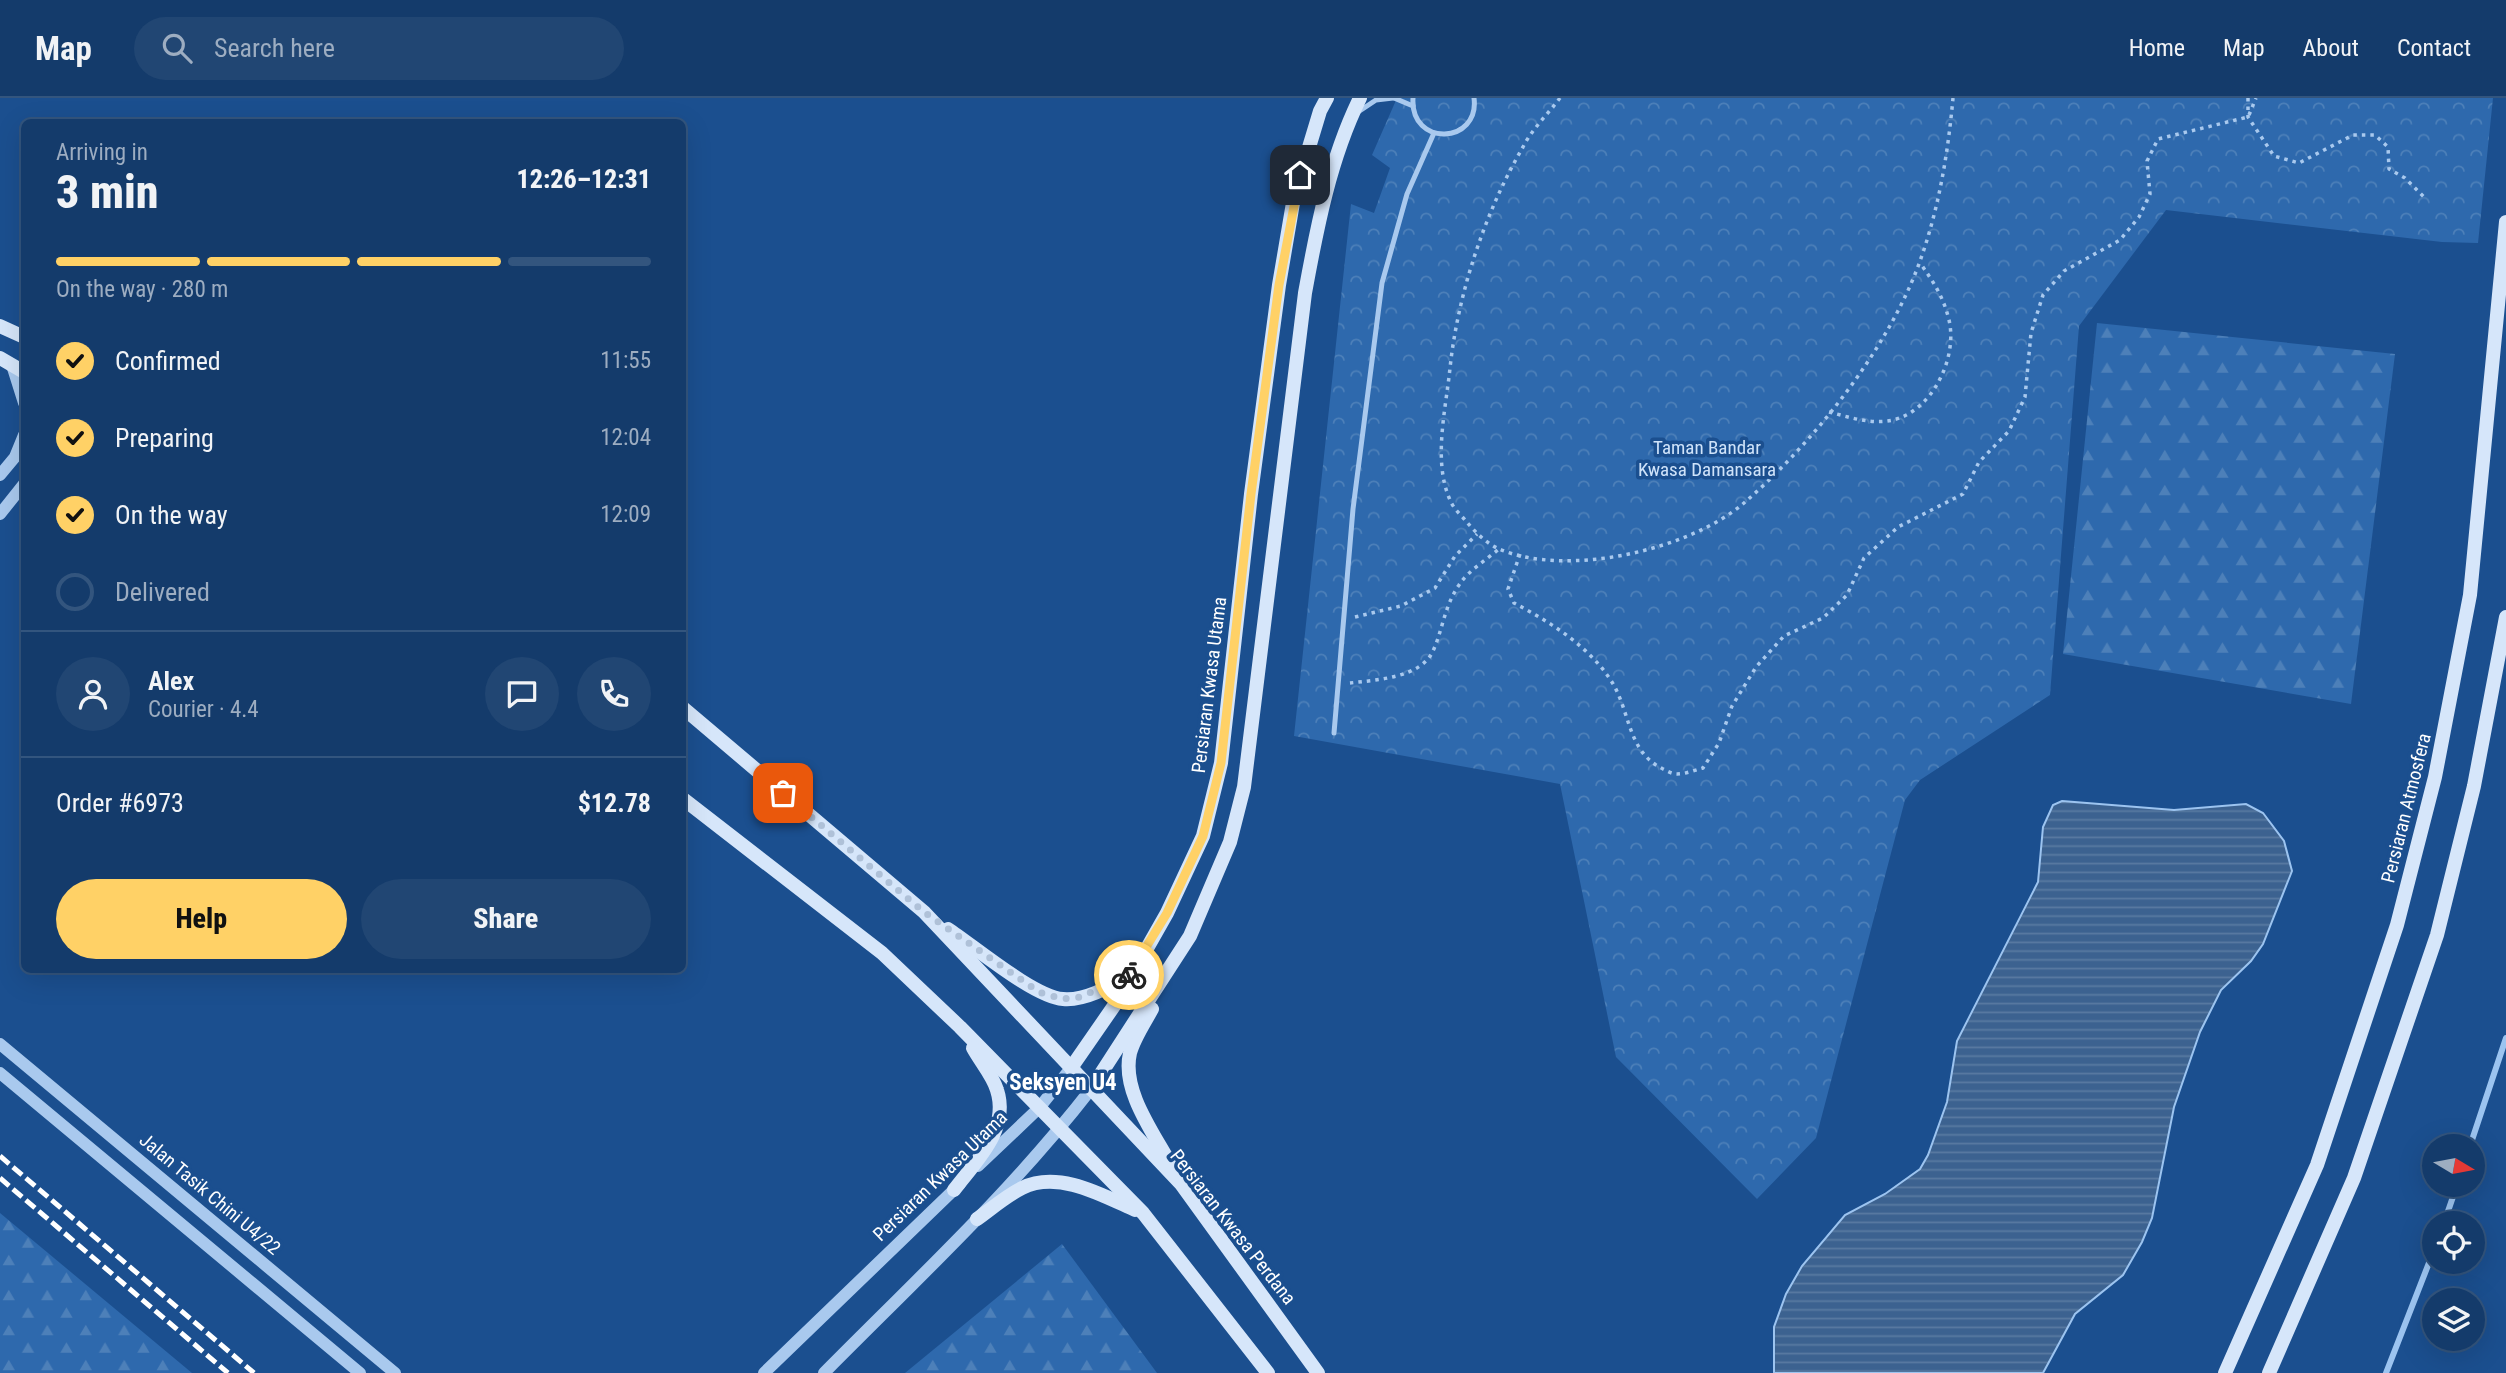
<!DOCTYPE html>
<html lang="en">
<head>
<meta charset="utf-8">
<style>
	body { margin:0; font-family:"Roboto Condensed",sans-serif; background:#214673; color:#f1f3f6; height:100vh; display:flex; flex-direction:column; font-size:26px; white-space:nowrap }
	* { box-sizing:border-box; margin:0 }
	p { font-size:23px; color:#9dadc1 }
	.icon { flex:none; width:38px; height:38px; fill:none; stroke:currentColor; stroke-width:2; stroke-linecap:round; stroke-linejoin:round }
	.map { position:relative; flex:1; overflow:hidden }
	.panel { position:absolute; left:21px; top:21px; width:665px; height:854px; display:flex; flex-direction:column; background:#143b6b; border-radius:10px; box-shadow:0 7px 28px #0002,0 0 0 2px #33557e }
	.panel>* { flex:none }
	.needle { width:46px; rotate:100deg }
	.controls { position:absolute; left:2422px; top:1036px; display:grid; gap:14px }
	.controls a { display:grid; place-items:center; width:63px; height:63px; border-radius:50%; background:#143b6b; box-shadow:0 7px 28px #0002,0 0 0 2px #33557e; font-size:35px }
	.pin { position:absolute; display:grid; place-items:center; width:60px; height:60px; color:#fff; margin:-30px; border-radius:14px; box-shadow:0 4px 10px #0006 }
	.courier { position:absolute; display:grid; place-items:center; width:70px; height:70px; margin:-35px; border:5px solid #ffd166; border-radius:50%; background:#fff; color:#222; box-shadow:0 2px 9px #0007 }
	.overview em { font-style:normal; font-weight:800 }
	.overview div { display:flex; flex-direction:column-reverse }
	.overview { display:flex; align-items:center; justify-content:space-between; height:119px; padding:0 35px }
	h1 { font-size:46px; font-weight:800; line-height:52px }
	.bar { display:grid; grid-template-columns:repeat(4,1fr); gap:10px 7px; align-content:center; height:84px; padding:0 35px }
	.bar i { height:9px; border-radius:5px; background:#33557e }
	.bar .active { background:#ffd166 }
	.bar p { grid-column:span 4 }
	.line { display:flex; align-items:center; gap:18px; padding:0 35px; border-top:2px solid #33557e }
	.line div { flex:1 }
	.round { display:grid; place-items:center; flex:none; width:74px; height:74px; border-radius:37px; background:#214673 }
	ol { padding:0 35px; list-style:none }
	li { display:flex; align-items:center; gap:21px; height:77px }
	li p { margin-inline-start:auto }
	li .icon { padding:7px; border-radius:50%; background:#ffd166; color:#111; stroke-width:4 }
	li:last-child { color:#9dadc1 }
	li i { width:38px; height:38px; border:4px solid #33557e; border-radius:50% }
	.action { display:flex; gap:14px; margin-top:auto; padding:14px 35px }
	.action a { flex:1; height:80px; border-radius:42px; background:#ffd166; color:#111; font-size:28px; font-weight:800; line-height:80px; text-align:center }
	.action a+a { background:#214673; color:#f1f3f6 }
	header { display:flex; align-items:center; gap:42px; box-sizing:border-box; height:98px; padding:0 35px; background:#143b6b; border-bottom:2px solid #33557e }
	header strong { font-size:33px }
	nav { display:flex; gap:38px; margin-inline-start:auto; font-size:24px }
	.search { width:490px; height:63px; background:#214673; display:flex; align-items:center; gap:18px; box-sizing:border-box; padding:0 24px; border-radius:38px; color:#9dadc1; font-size:26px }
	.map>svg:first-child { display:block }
</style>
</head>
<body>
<header>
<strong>Map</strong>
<div class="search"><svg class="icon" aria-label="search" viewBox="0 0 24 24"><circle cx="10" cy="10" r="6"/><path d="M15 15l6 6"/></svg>Search here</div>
<nav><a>Home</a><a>Map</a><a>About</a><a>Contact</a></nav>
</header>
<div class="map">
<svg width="2506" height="1275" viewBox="0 0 2506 1275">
	<defs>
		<pattern id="forest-firs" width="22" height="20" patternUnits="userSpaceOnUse" patternTransform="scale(1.75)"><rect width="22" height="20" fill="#2e69ad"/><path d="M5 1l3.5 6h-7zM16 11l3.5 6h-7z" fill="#4d80b9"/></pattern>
		<pattern id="park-crowns" width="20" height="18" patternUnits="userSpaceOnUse" patternTransform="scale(1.75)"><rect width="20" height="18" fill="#2e69ad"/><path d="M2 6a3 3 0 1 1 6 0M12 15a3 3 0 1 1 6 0" fill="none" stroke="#4d80b9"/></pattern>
		<pattern id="water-rules" width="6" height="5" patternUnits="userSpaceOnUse" patternTransform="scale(1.75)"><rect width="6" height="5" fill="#3c6290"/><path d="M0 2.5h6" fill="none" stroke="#597aa1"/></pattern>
	</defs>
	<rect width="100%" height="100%" fill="#1b4f8f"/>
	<g fill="url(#forest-firs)">
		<polygon points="2097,225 2395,256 2351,606 2063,556"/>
		<polygon points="0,1115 192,1275 0,1275"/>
		<polygon points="1062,1146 1157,1275 905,1275"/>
	</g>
	<polygon fill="url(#park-crowns)" points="1397,0 2493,0 2478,145 2442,144 2166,112 2079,228 2050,597 1920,682 1905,702 1816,1040 1757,1101 1616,959 1560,686 1294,638 1351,106 1374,115 1390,70 1372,57"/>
	<polygon fill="url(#water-rules)" stroke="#9cc4f0" stroke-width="2" points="2062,703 2174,712 2246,706 2263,715 2284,743 2292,773 2263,846 2251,863 2221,892 2200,934 2174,1009 2152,1120 2142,1144 2123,1177 2075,1216 2043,1275 1774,1275 1774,1229 1786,1196 1802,1168 1845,1117 1885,1096 1920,1071 1928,1057 1947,1004 1957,943 2038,784 2043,729 2053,707"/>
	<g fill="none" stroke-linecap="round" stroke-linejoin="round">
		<g stroke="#9cc4f0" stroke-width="6">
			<polyline points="2470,1048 2506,940"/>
			<polyline points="2444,1125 2457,1087"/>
			<polyline points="2386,1275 2434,1152"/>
		</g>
		<g stroke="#a9c9ee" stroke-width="3.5" stroke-dasharray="3.5 5" stroke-linecap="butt">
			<path d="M1560 0C1548 16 1532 31 1523 49 1485 114 1458 195 1450 270 1446 311 1432 365 1451 404 1454 411 1461 417 1466 423 1475 434 1486 445 1499 451 1567 480 1689 452 1744 405 1814 344 1889 250 1920 163 1939 110 1948 55 1953 0"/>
			<polyline points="2248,0 2248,19 2274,58 2299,65 2353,37 2375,37 2388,49 2389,71 2405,80 2425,100"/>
			<polyline points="2249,17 2256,0"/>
			<path d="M1829 314C1849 319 1871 327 1893 322 1932 313 1958 260 1949 222 1944 200 1933 183 1920 165"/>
			<path d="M1520 456 1508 491 1514 505C1550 524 1587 547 1610 581 1631 612 1626 653 1663 671 1667 673 1672 676 1677 676 1686 676 1695 672 1703 670L1719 645 1732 608 1756 569 1784 538 1823 520 1847 497 1864 460 1898 429 1963 396 1979 364 2009 333 2025 299 2031 235 2043 197 2064 173 2120 142 2139 119 2150 96 2147 63 2158 41 2248 19"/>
			<polyline points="1355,519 1401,508 1435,490 1455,458 1477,436"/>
			<path d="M1350 585C1375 582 1421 580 1433 553 1443 531 1444 509 1459 487 1468 473 1486 462 1499 451"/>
		</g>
		<g stroke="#a9c9ee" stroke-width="5">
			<polyline points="1394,0 1413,8"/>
			<path d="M1413 0C1410 50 1480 46 1474 0"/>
			<polyline points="1358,14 1376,2 1393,0"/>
			<polyline points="1334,635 1353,411 1382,185 1407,96 1434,35"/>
		</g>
		<g stroke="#a9c9ee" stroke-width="12">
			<polyline points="12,267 24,305"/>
			<polyline points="0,377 15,359 24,337"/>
			<polyline points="0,416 24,386"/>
			<polyline points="0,946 395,1275"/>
			<polyline points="0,975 360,1275"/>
			<polyline points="978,1068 1039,1010 1071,970"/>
			<polyline points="764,1275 960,1086"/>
			<path d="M824 1275C915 1183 1012 1093 1091 991"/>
		</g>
		<g stroke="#d6e6fa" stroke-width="14">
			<polyline points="0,228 24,239"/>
			<polyline points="0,260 24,274"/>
			<polyline points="682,609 924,814 1181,1086 1318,1275"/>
			<polyline points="682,700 882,855 960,929 1143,1115 1268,1275"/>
			<path d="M948 831C974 848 1034 899 1063 901 1087 903 1112 887 1133 875"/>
			<path d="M1152 911C1145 924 1134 940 1130 955 1121 994 1156 1038 1173 1071"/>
			<polyline points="1071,970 1116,905 1167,815 1203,738 1221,665 1251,396 1279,187 1294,99 1320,13 1327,0"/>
			<path d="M1091 991 1190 838 1230 744 1244 689 1305 195C1317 129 1330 61 1360 0"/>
			<path d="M954 1092C975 1064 1010 1032 997 992 993 978 980 963 973 950"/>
			<path d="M977 1121C991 1111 1006 1098 1022 1090 1058 1072 1102 1097 1135 1112"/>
			<polyline points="2225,1275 2317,1067 2397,827 2435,679 2470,497 2506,124"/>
			<polyline points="2269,1275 2354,1080 2437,837 2474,688 2506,519"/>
		</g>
		<g stroke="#fff" stroke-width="5" stroke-dasharray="12 5" stroke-linecap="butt">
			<polyline points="0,1058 254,1275"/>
			<polyline points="0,1080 228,1275"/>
		</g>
	</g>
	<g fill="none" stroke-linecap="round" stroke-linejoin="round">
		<polyline stroke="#afc1d8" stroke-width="7" stroke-dasharray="0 12.6" points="783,695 924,814 1039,894 1062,901 1080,899 1129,877"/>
		<polyline stroke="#ffd166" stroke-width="9" points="1129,877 1167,815 1203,738 1221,665 1251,396 1279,187 1300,77"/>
	</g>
	<g text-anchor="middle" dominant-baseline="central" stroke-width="7" stroke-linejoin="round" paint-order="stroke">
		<g font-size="19" fill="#cfe3fa" stroke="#1b4f8f">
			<text x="1707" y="349">Taman Bandar<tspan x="1707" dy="22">Kwasa Damansara</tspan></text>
		</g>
		<g font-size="19" fill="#fff" stroke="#1b4f8f">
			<text transform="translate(1209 587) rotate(-83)">Persiaran Kwasa Utama</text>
			<text transform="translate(2406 710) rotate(-76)">Persiaran Atmosfera</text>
			<text transform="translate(940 1078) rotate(-44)">Persiaran Kwasa Utama</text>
			<text transform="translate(210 1096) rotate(40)">Jalan Tasik Chini U4/22</text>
			<text transform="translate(1233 1129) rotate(52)">Persiaran Kwasa Perdana</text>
		</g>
		<g font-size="23" font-weight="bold" fill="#fff" stroke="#1b4f8f">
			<text x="1063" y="984">Seksyen U4</text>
		</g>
	</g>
</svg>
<div class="controls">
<a><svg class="needle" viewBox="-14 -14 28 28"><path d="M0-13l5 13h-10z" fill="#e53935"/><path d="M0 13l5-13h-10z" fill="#9dadc1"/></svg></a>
<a><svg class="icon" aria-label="locate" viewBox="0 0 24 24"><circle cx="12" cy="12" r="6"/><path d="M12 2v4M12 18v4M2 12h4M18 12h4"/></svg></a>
<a><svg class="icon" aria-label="layers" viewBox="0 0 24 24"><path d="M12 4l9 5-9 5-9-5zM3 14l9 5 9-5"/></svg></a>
</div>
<div class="pin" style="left:783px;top:695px;background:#ea580c"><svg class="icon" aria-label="bag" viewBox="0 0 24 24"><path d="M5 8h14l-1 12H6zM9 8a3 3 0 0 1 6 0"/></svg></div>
<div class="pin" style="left:1300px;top:77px;background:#1f2937"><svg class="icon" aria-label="home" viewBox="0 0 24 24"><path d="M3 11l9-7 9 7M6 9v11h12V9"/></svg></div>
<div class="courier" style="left:1129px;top:877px"><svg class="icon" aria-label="bike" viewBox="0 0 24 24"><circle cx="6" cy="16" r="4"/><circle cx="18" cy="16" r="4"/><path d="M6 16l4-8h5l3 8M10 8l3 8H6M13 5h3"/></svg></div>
<section class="panel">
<div class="overview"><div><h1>3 min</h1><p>Arriving in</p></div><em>12:26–12:31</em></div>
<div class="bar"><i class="active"></i><i class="active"></i><i class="active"></i><i></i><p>On the way · 280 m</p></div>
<ol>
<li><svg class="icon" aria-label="check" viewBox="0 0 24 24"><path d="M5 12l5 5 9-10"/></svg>Confirmed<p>11:55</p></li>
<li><svg class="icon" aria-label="check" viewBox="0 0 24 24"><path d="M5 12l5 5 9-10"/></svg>Preparing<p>12:04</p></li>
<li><svg class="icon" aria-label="check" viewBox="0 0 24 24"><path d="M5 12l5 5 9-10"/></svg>On the way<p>12:09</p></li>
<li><i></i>Delivered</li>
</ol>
<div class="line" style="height:126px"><a class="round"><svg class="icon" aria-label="person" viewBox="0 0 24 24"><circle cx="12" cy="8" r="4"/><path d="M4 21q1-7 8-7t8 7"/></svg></a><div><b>Alex</b><p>Courier · 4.4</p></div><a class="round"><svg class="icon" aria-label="chat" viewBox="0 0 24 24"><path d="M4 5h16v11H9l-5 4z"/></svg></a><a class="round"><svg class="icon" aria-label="phone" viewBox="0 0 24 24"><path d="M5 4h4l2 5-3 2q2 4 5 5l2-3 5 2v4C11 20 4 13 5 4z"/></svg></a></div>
<div class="line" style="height:91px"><div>Order #6973</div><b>$12.78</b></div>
<div class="action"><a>Help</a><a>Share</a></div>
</section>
</div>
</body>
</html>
